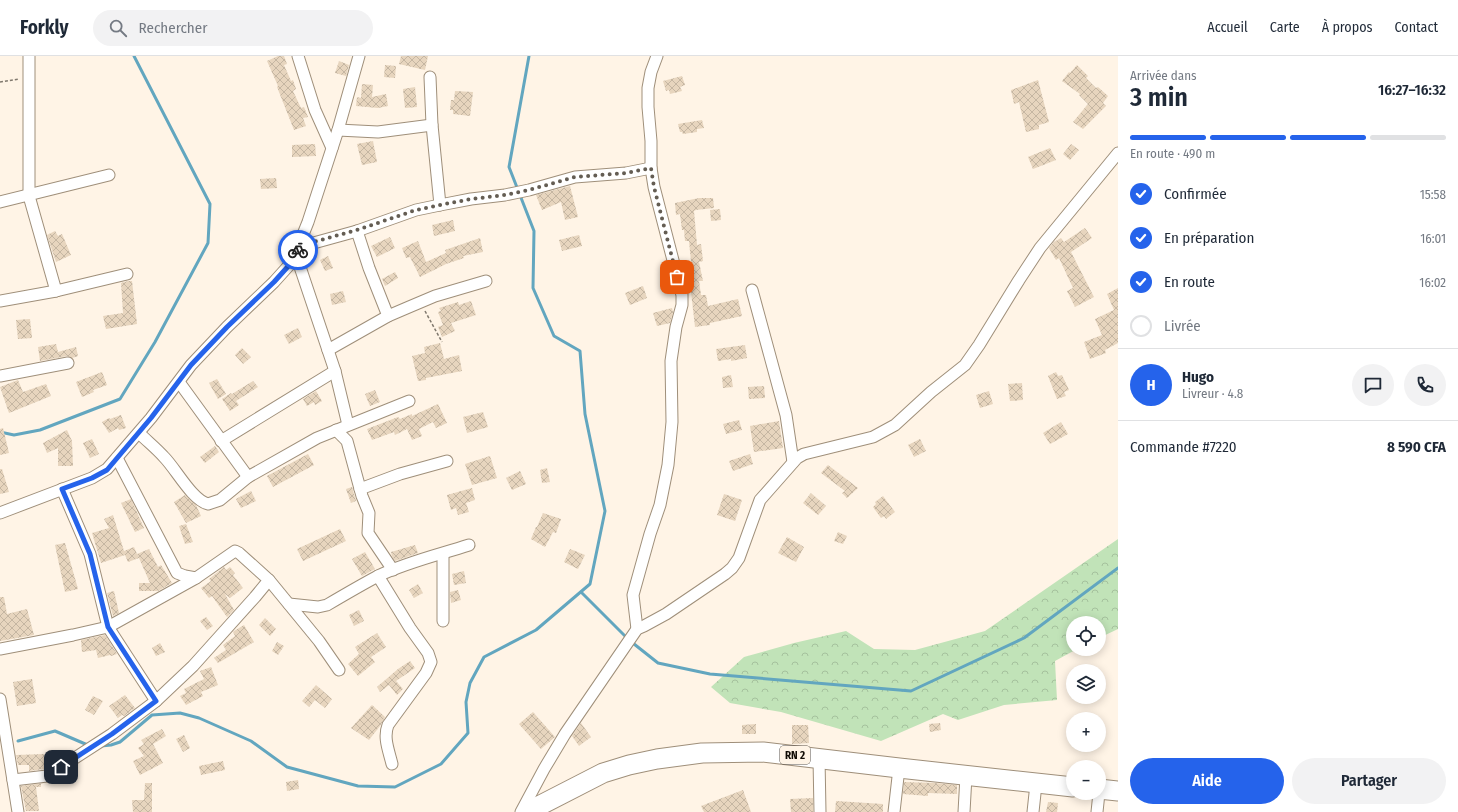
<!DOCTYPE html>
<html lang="fr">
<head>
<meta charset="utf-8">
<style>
	body { margin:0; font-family:"Fira Sans Condensed",sans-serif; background:#f2f2f3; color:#1f2937; height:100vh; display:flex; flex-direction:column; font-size:15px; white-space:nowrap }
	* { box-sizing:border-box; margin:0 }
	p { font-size:13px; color:#747a83 }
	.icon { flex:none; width:22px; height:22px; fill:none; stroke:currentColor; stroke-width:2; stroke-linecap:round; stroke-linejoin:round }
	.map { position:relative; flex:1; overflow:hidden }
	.details { display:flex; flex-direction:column; background:#fff; width:340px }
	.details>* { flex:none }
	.fabs { position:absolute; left:1066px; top:560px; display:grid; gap:8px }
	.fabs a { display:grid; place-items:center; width:40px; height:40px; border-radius:50%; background:#fff; box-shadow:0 2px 10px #0003; font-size:20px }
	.pin { position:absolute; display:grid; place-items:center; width:34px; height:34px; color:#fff; margin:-17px; border-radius:8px; box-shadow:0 2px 6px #0006 }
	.courier { position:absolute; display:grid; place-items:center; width:40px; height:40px; margin:-20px; border:3px solid #2563eb; border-radius:50%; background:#fff; color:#222; box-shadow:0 1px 5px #0007 }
	.headline em { font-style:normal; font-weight:600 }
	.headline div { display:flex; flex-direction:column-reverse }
	.headline { display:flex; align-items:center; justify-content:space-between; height:68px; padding:0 12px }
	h1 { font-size:26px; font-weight:600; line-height:30px }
	.bar { display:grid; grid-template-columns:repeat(4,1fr); gap:6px 4px; align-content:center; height:48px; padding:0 12px }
	.bar i { height:5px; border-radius:3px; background:#e0e1e3 }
	.bar .selected { background:#2563eb }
	.bar p { grid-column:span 4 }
	.line { display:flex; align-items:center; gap:10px; padding:0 12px; border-top:1px solid #e0e1e3 }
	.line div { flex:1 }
	.round { display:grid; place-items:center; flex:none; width:42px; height:42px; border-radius:21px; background:#f2f2f3 }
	ol { padding:0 12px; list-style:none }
	li { display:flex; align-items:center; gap:12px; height:44px }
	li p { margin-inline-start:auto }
	li .icon { padding:4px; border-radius:50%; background:#2563eb; color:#fff; stroke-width:4 }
	li:last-child { color:#747a83 }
	li i { width:22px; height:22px; border:2px solid #e0e1e3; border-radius:50% }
	.action { display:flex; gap:8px; margin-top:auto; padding:8px 12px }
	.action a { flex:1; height:46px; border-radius:24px; background:#2563eb; color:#fff; font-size:16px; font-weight:600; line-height:46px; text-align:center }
	.action a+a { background:#f2f2f3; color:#1f2937 }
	header { display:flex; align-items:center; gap:24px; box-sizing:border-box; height:56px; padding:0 20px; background:#fff; border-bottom:1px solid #e0e1e3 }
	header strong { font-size:19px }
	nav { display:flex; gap:22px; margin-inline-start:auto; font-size:14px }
	.search { width:280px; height:36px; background:#f2f2f3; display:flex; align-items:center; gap:10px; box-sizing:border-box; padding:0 14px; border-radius:22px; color:#747a83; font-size:15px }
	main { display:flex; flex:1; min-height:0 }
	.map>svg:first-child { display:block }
</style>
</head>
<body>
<header>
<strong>Forkly</strong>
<div class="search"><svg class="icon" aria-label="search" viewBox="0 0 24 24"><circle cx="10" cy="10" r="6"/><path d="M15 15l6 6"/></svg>Rechercher</div>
<nav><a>Accueil</a><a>Carte</a><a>À propos</a><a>Contact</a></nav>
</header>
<main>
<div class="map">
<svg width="1118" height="756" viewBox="0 0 1118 756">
	<defs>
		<pattern id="forest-crowns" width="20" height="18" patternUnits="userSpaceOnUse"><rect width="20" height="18" fill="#c1e3b8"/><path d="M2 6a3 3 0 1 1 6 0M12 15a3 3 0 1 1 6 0" fill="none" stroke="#a5c19d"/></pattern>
		<pattern id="building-cross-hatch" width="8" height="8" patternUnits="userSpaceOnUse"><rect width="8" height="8" fill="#e7d5be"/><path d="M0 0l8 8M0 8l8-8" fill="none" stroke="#c5b6a2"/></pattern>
	</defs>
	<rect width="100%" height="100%" fill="#fff4e6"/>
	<polygon fill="url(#forest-crowns)" points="1118,483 1118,573 1099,582 1099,567 1073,567 1073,593 1077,593 1055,605 1057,644 1004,649 958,664 943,658 881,685 781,656 730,647 711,631 744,601 794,587 846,575 874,593 915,594 985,575"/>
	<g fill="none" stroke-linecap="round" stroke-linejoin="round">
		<g stroke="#62a6bf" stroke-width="3">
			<polyline points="0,376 14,379 40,374 120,343 155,286 208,187 210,148 134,0"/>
			<polyline points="581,536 629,584 658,607 710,618 911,635 1024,582 1118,512"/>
			<polyline points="18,685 55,675 90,690"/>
			<polyline points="101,690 111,689 120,686 152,659 180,657 199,662 251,685 287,711 358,730 395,731 441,708 468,677 466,646 470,627 484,601 536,574 590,528 605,455 585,358 580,295 554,280 533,232 534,175 509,111 529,0"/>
		</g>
	</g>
	<g fill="url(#building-cross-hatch)">
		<polygon points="278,0 284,0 287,8 284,9 291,25 293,24 296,33 293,35 301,52 304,51 308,61 303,62 306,70 294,74 277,31 278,30 267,5"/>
		<polygon points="401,0 428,0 425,14 399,8"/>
		<polygon points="339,5 349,9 346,20 335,17"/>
		<polygon points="385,9 396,10 395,22 384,21"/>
		<polygon points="1077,9 1088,20 1086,22 1096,32 1098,31 1108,40 1103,47 1106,50 1083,73 1073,66 1088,48 1079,39 1080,38 1062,25 1069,16 1070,17"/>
		<polygon points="682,20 685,29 680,31 682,35 670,38 669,34 666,35 663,25"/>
		<polygon points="1038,24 1049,66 1039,69 1039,73 1026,76 1019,46 1014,48 1011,34"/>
		<polygon points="362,28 373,29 372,41 386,38 388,50 378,52 356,50 357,41 361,42"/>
		<polygon points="415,31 417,51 405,52 403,33"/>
		<polygon points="455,35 473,36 470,60 453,58 453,54 450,54 451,44 454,44"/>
		<polygon points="702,64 704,72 697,73 697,76 683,78 682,76 680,76 678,68"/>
		<polygon points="373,85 377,106 362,109 357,88"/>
		<polygon points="315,88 316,100 292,101 292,89"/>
		<polygon points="1071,88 1079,94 1070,104 1063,98"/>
		<polygon points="1050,92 1056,104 1033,113 1028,101"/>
		<polygon points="276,122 277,132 261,133 260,123"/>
		<polygon points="570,130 578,161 565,164 561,146 542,154 536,139"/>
		<polygon points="699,142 713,142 714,152 696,154 694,155 697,189 701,188 703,205 699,206 703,225 699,225 701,239 706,239 708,250 738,243 742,260 710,267 710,269 695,271 690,227 687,217 692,216 689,185 685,185 684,174 682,174 680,158 676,159 675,147"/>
		<polygon points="720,153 721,164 711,165 710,154"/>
		<polygon points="453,164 455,175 434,180 432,169"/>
		<polygon points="1085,172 1092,182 1071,196 1094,241 1075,251 1067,235 1073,232 1059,202 1056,204 1049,192 1054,186 1061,182 1064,186"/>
		<polygon points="55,175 58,180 62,178 71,199 56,206 47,179"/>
		<polygon points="579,179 582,190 562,195 559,184"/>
		<polygon points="390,181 395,192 377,201 371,190"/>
		<polygon points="480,182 483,196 463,200 464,202 446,208 420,221 410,201 406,202 402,192 418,185 426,206 446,197 445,194"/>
		<polygon points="328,200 333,212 325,215 320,204"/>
		<polygon points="395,216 398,222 385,230 382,223"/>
		<polygon points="128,225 132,225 137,268 106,273 103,260 123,257 121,227"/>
		<polygon points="643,230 647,242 630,249 625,237"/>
		<polygon points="1118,232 1118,287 1105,294 1106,297 1090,303 1084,286 1102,279 1095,263 1114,254 1107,238"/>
		<polygon points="343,235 346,246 332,249 330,238"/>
		<polygon points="471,245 476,259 451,267 455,275 442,281 438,271 443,269 438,256 441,255 439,252 458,246 459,249"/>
		<polygon points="672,252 673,256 670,267 657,270 653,257"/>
		<polygon points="30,263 32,282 18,283 16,264"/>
		<polygon points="298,272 302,281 289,288 284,279"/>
		<polygon points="440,287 444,303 459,299 462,315 426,322 426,324 418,325 412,300 425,297 424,291"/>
		<polygon points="56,288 58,296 76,291 78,300 72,302 67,300 40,305 38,291"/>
		<polygon points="745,289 747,302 731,305 731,303 718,305 716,293"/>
		<polygon points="242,292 251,301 243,308 235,299"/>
		<polygon points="102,316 107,329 93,334 94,336 82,341 76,326"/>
		<polygon points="1056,316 1058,320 1062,319 1069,334 1064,336 1066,340 1057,343 1048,320"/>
		<polygon points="731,319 733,331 723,332 722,321"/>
		<polygon points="217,323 226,338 218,343 209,327"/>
		<polygon points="18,324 23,336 46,328 51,340 9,357 0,331"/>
		<polygon points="253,325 258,331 236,345 239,349 230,355 222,343 231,337 232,338"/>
		<polygon points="1022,327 1023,344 1010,345 1008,328"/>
		<polygon points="764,330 765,342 749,343 748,331"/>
		<polygon points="375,334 380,346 370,350 365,338"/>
		<polygon points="316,335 322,345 315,349 314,346 307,350 303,343"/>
		<polygon points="989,335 993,348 980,352 976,339"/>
		<polygon points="438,348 447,367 436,372 433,366 419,373 422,380 412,384 407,373 395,379 394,376 372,384 367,373 398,361 400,363 412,358 412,360"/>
		<polygon points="483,356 488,371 467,377 463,361"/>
		<polygon points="121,359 126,372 119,374 118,372 109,377 102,366 109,362 110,363"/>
		<polygon points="739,364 742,374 726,378 723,368"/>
		<polygon points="779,365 783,392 754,396 750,370"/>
		<polygon points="1061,366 1068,378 1050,388 1043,377"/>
		<polygon points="3,372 9,397 0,399 0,373"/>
		<polygon points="67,374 72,385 73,410 58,410 58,392 47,397 43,387"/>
		<polygon points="92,383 99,398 90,402 83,387"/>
		<polygon points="920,383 926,395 914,401 908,389"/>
		<polygon points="215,390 219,396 205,407 200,401"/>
		<polygon points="308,398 314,409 273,431 267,420"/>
		<polygon points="750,398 753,408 733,415 729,405"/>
		<polygon points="490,400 497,422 472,429 465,408"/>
		<polygon points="828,409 858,432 847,442 842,437 845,435 821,417"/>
		<polygon points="547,412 550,426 542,427 540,414"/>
		<polygon points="0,413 2,413 9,436 0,438"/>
		<polygon points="520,415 526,428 512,434 506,422"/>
		<polygon points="352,431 356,445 351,447 346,433"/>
		<polygon points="472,432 475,444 466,447 469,456 458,459 456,452 451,454 447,439"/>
		<polygon points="251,435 256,445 241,452 236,443"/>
		<polygon points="811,437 826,450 818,459 803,447"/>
		<polygon points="724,438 742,444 735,465 717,459"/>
		<polygon points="185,439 196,449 201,460 186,467 174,446"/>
		<polygon points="883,440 895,456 886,463 884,460 881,462 873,451 876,448 875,446"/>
		<polygon points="131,443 144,472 135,476 121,447"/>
		<polygon points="543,457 561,463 556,477 553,476 545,491 531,483 536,471 537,471"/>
		<polygon points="113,459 124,495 134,491 137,498 149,493 158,511 161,509 172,527 158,535 139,535 139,527 150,527 139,502 128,506 125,499 101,507 92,477 109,472 104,463"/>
		<polygon points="186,468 193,486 185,488 179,470"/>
		<polygon points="340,473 346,485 303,505 297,493"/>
		<polygon points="838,476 847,480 843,488 834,485"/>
		<polygon points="787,481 804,491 796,506 778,497"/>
		<polygon points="65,487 78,533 65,536 55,489"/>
		<polygon points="415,489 418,497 395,505 392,500 391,496"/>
		<polygon points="570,493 585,499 578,513 564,506"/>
		<polygon points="365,496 375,513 362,520 352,503"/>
		<polygon points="224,511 226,514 230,511 235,517 233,519 243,532 230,542 225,538 234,554 227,561 212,540 209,542 201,532 211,525 209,523"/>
		<polygon points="464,515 466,527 454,529 452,518"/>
		<polygon points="418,528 423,537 414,542 409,534"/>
		<polygon points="458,534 461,544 451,547 450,536"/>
		<polygon points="114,535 119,557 113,560 107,537"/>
		<polygon points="0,541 4,541 7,558 27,553 34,579 0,585"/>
		<polygon points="359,554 364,565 354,570 349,559"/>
		<polygon points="206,561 213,570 207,574 200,565"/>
		<polygon points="265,562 276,573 270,580 259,569"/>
		<polygon points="244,569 254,586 218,607 214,602 226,594 223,589 235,580 233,576 234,575"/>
		<polygon points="377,577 386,591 371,601 375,606 358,620 348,608 359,598 355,591"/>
		<polygon points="105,579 117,598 111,600 110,599 98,602 96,594 82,596 81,584"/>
		<polygon points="277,586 284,590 278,599 272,595"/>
		<polygon points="160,587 165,596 156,600 152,592"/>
		<polygon points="410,605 415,612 396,625 403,633 397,639 389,629 380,636 377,631 398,613"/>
		<polygon points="211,611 218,629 201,636 203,640 186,649 180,640 186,637 184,633 204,623 200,615"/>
		<polygon points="32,623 36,647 17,650 13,626"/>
		<polygon points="316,629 332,643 325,652 315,644 309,651 302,645"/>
		<polygon points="125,639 135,652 124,660 122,659 118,662 109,650"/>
		<polygon points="93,640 103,645 94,659 85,654"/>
		<polygon points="372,649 385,661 380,670 369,684 351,672"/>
		<polygon points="533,656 555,681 541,693 519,668"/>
		<polygon points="581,667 591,681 579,690 572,680"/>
		<polygon points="940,667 941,674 930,676 929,668"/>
		<polygon points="756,668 756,678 742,678 742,669"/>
		<polygon points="792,669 808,669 809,687 792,688"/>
		<polygon points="162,673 166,680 153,688 163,707 140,719 133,705 144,700 138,692 144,688 141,684"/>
		<polygon points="184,679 190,692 183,696 176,683"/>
		<polygon points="44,698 44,713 29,715 29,709 18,709 16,699"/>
		<polygon points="223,705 225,714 201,719 199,710"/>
		<polygon points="298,724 299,733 287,735 286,726"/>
		<polygon points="904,726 934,727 957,729 957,738 928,737 928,740 903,738"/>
		<polygon points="44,727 41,728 41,731 36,731 39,755 26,755 21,730"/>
		<polygon points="145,727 152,727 152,756 133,756 132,744 144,744"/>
		<polygon points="743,734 751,756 704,756 701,750"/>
		<polygon points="813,742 813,756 791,756 790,743"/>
		<polygon points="836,745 883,748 883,756 835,756"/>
		<polygon points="1048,746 1058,747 1057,756 1046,756"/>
	</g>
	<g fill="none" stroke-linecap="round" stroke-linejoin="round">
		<g stroke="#9f8f7a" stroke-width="13">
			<g id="minor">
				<polyline points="29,0 29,140 56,235"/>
				<polyline points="298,0 315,54 332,92"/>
				<polyline points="430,21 432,69 440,149"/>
				<polyline points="338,74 378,76 432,69"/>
				<polyline points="0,146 109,119"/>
				<polyline points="357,175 369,212 388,260"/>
				<polyline points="299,191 357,175 416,154 440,149 471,143 505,139 529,134 575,121 626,117 651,112"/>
				<polyline points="296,199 335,315 348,369"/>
				<polyline points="752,234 786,359 793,406"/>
				<polyline points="0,245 56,235 127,218"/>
				<polyline points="328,294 388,260 409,251 435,240 486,225"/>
				<polyline points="0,320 68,307"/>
				<polyline points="179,326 248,421"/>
				<polyline points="336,374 347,385 362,440 369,457 368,477 393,514"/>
				<path d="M139 377C147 385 156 392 164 401 176 413 192 444 208 448L220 444 248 421 317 382 409 345"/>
				<polyline points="221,385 335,315"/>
				<polyline points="117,402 177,517 185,520 196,522"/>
				<polyline points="62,433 90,498 108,571 156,645"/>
				<polyline points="360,433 400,418 447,405"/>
				<polyline points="0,457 92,422 107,413 151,362 191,309 227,271 274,226 292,206 308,166 338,74 359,0"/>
				<path d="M378 520 410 572 428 597 431 606 426 617 388 669C383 682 389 695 392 708"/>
				<polyline points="269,524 319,585 339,614"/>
				<path d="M289 548 318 551 327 549C344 539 361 529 378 520 407 506 438 499 469 489"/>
				<polyline points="443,565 443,498"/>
				<polyline points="637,573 633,539 650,478 660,449 668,409 672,366 671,305 676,271 682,249 682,239 654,131 651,112 651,85 648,51 648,32 651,16 657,0"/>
				<polyline points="0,593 73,579 108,571 196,522 235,495 239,497 269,524 255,541 193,610 156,645 112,678 47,720 13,724"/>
				<polyline points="0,643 18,756"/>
				<polyline points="819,702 820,756"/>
				<polyline points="521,756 544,713 565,678 637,573 644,570 666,558 725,518 732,512 739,502 760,444 797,402 804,398 873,381 895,369 931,336 965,309 979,289 1019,224 1040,192 1118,97"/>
				<polyline points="894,756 899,712"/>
				<polyline points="964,756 966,720"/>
				<polyline points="1033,756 1036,728"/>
				<polyline points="1097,756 1099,737"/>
			</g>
		</g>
		<g stroke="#9f8f7a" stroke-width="21">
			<g id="trunk">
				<polyline points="1099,733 1118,735"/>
				<polyline points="527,756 603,717 629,709 657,703 702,697 763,696 899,712 1073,731"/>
			</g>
		</g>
		<g stroke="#80796e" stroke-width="1.5" stroke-dasharray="3 2" stroke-linecap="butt">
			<polyline points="0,26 19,23"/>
			<polyline points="425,255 442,286"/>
		</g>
		<use href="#minor" stroke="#fff" stroke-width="11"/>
		<use href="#trunk" stroke="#fff" stroke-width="19"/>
	</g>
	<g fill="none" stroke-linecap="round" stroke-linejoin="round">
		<polyline stroke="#645d53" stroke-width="4" stroke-dasharray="0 7.2" points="298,194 299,190 357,174 416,154 440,149 471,143 505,139 529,134 575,121 626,117 651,112 654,131 677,221"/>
		<polyline stroke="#2563eb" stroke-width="5" points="61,711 112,678 156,645 108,571 90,498 62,433 92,422 107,414 151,362 191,309 227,271 274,226 292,206 298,194"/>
	</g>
	<g text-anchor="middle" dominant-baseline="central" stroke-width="3" stroke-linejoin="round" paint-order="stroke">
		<rect fill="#fff4e6" stroke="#585148" stroke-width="1" x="780" y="690" width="30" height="18" rx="3"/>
		<g font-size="11" font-weight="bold" fill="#100b04">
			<text x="795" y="699">RN 2</text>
		</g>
	</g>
</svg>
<div class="fabs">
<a><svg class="icon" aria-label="locate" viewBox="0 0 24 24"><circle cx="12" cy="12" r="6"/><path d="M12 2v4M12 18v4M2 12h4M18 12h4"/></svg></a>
<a><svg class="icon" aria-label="layers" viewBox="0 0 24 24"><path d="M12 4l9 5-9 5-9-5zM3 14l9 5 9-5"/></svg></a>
<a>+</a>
<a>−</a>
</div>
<div class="pin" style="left:677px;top:221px;background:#ea580c"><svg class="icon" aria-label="bag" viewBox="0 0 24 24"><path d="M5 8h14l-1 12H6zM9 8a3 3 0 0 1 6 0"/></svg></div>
<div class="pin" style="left:61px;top:711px;background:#1f2937"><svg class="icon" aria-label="home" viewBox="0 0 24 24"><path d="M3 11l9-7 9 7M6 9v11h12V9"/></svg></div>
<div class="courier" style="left:298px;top:194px"><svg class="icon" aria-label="bike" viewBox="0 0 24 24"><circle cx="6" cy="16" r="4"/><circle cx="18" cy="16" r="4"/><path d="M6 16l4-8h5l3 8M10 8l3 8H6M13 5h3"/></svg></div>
</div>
<section class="details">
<div class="headline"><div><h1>3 min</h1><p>Arrivée dans</p></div><em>16:27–16:32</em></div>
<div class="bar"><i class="selected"></i><i class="selected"></i><i class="selected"></i><i></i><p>En route · 490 m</p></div>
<ol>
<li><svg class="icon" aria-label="check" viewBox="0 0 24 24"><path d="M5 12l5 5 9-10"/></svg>Confirmée<p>15:58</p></li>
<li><svg class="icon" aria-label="check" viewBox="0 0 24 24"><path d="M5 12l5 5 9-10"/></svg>En préparation<p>16:01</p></li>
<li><svg class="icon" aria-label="check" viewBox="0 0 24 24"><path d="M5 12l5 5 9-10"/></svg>En route<p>16:02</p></li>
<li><i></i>Livrée</li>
</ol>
<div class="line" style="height:72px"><b class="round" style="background:#2563eb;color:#fff">H</b><div><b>Hugo</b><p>Livreur · 4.8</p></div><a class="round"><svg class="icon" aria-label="chat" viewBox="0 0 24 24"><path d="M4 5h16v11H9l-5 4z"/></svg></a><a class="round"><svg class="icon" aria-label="phone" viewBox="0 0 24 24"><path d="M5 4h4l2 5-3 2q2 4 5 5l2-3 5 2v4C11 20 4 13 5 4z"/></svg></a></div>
<div class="line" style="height:52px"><div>Commande #7220</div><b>8 590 CFA</b></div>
<div class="action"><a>Aide</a><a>Partager</a></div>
</section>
</main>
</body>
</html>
